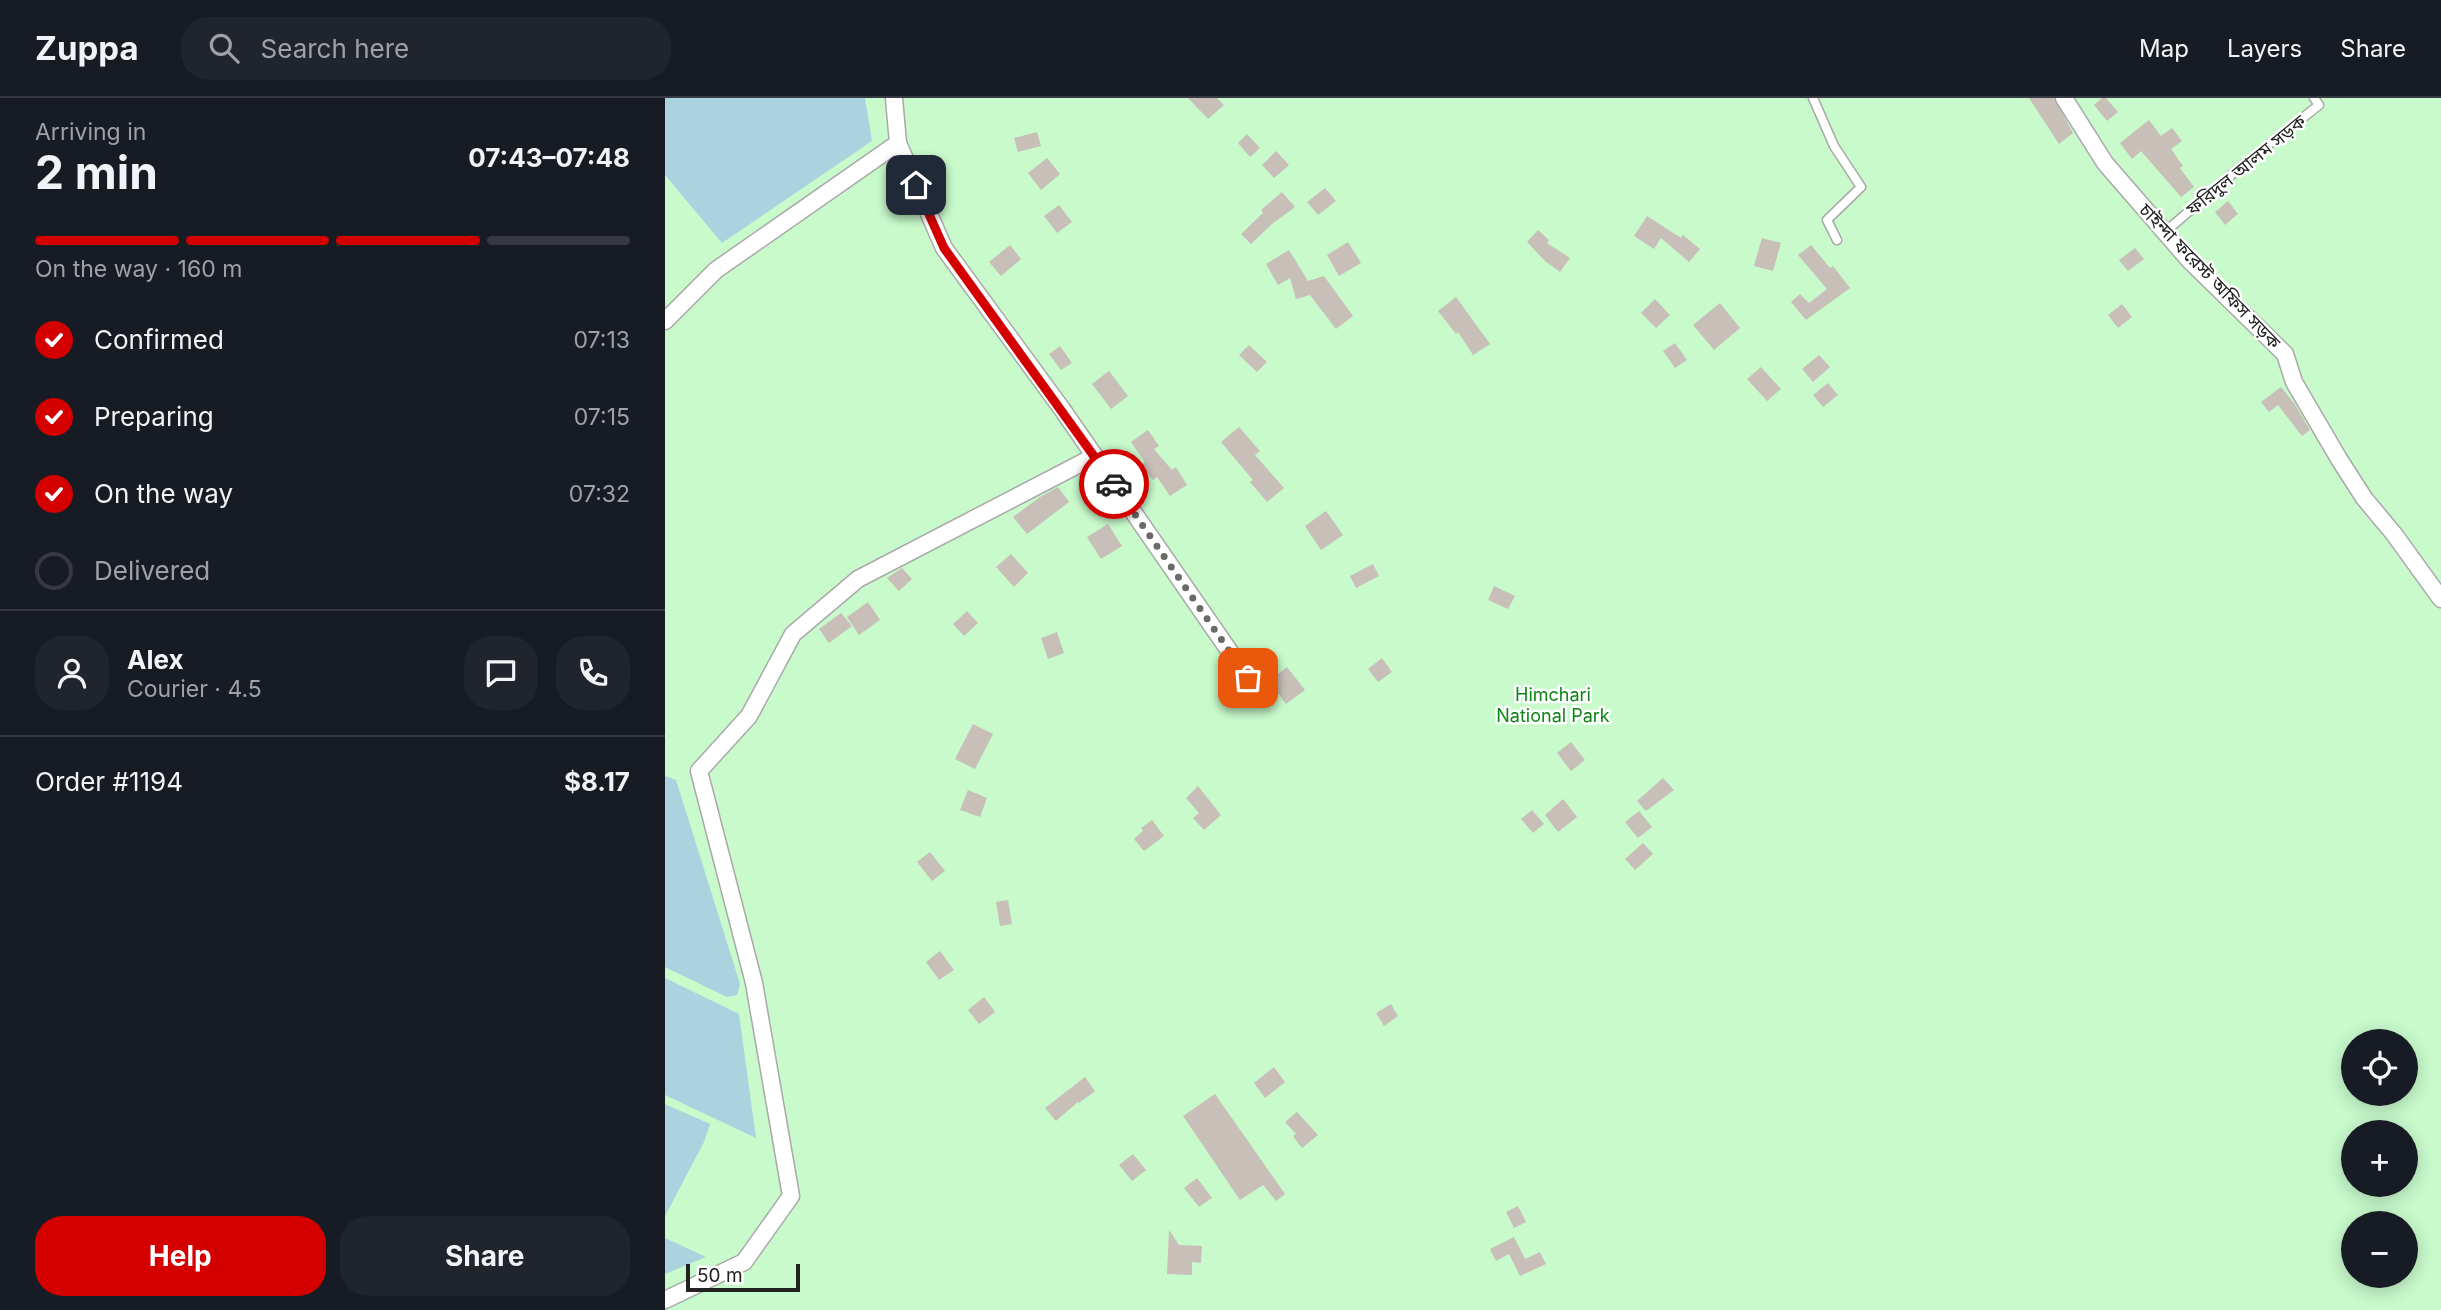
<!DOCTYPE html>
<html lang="en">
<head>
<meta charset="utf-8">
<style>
	body { margin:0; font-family:Inter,"Noto Sans Bengali",sans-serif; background:#20242c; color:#f1f3f6; height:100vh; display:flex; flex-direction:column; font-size:26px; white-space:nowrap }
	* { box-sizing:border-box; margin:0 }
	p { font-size:23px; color:#9ea1a6 }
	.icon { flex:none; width:38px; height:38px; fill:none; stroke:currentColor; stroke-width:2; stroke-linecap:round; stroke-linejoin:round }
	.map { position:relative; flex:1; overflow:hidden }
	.drawer { display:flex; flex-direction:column; background:#171b24; width:665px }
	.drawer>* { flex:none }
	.controls { position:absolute; left:1676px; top:931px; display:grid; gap:14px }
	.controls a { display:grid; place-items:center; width:77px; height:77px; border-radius:50%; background:#171b24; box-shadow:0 4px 18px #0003; font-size:35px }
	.scale { position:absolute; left:21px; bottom:18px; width:114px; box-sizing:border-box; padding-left:7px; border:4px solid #222; border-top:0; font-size:19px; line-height:24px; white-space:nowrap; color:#222; -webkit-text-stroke:5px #fff; paint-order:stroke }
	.pin { position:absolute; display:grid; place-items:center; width:60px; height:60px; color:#fff; margin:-30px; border-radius:14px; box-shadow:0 4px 10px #0006 }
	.courier { position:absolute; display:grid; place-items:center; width:70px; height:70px; margin:-35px; border:5px solid #d40000; border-radius:50%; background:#fff; color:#222; box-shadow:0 2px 9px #0007 }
	.headline em { font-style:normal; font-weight:700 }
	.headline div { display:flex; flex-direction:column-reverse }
	.headline { display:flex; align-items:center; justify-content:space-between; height:119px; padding:0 35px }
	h1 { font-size:46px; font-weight:700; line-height:52px }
	.bar { display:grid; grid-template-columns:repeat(4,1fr); gap:10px 7px; align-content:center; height:84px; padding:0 35px }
	.bar i { height:9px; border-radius:5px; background:#363941 }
	.bar .active { background:#d40000 }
	.bar p { grid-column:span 4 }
	.line { display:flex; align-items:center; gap:18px; padding:0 35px; border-top:2px solid #363941 }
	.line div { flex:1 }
	.round { display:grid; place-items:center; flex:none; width:74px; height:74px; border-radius:28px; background:#20242c }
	ol { padding:0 35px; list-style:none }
	li { display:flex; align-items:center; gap:21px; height:77px }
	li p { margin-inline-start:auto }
	li .icon { padding:7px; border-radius:50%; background:#d40000; color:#fff; stroke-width:4 }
	li:last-child { color:#9ea1a6 }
	li i { width:38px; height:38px; border:4px solid #363941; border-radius:50% }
	.action { display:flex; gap:14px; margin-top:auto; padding:14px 35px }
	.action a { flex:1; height:80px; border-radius:28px; background:#d40000; color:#fff; font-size:28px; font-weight:700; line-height:80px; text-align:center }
	.action a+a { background:#20242c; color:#f1f3f6 }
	header { display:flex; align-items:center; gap:42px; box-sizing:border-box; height:98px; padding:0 35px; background:#171b24; border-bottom:2px solid #363941 }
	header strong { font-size:33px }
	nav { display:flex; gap:38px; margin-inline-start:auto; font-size:24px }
	.search { width:490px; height:63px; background:#20242c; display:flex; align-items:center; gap:18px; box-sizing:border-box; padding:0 24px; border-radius:28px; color:#9ea1a6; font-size:26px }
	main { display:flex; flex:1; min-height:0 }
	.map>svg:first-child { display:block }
</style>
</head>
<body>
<header>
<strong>Zuppa</strong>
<div class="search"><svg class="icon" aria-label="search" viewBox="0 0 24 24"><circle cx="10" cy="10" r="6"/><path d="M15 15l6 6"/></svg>Search here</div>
<nav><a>Map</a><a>Layers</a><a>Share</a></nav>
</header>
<main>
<section class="drawer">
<div class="headline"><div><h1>2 min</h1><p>Arriving in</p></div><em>07:43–07:48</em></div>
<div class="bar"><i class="active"></i><i class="active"></i><i class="active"></i><i></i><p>On the way · 160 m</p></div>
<ol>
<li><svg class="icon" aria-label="check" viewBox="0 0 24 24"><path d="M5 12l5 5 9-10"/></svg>Confirmed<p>07:13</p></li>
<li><svg class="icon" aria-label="check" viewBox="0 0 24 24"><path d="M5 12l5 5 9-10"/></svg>Preparing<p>07:15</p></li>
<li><svg class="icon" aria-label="check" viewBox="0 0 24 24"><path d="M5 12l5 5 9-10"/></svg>On the way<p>07:32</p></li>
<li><i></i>Delivered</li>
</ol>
<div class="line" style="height:126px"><a class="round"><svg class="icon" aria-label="person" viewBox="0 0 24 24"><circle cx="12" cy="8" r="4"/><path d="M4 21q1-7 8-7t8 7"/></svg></a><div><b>Alex</b><p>Courier · 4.5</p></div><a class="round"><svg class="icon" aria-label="chat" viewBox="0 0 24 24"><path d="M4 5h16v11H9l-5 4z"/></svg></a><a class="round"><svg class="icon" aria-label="phone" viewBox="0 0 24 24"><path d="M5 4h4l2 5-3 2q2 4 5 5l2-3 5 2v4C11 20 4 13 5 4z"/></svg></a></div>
<div class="line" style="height:91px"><div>Order #1194</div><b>$8.17</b></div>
<div class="action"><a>Help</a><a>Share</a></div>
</section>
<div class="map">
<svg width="1776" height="1212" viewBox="0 0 1776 1212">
	<rect width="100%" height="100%" fill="#f2efe9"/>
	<path fill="#c8facc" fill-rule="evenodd" d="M0 0H1776V1212H0ZM1689 943H1741V996H1689ZM1689 1034H1741V1087H1689ZM1689 1125H1741V1178H1689Z"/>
	<g fill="#aad3df">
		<polygon points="0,0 200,0 207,43 57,145 0,77"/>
		<polygon points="0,678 11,682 75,886 72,897 62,899 0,869"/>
		<polygon points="0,880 74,916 91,1040 0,997"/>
		<polygon points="0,1006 45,1026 39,1044 0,1118"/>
		<polygon points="0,1140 41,1159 0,1176"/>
	</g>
	<g fill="#c7bfb8">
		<polygon points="523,0 552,0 559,7 543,21"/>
		<polygon points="1364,0 1389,0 1408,35 1394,46"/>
		<polygon points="1437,0 1441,0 1453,14 1442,23 1429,7"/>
		<polygon points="1484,22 1496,38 1507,30 1517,43 1506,51 1518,68 1515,70 1529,89 1516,99 1476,53 1467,61 1455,45"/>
		<polygon points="372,34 376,48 353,54 349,40"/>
		<polygon points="582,36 595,50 585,59 573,45"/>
		<polygon points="611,53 624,67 609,80 597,67"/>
		<polygon points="382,60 395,76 376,92 363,75"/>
		<polygon points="660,90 671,103 653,117 642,104"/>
		<polygon points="617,94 630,109 607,126 586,146 576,136 598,115 596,112"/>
		<polygon points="1563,103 1573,116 1560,127 1550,114"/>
		<polygon points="394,107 407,124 392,135 379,118"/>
		<polygon points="982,118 1016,140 1018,137 1035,151 1024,164 996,140 989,151 969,138"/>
		<polygon points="873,132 884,142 882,145 905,160 895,174 880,163 862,144"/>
		<polygon points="1097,140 1116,145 1108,173 1089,168"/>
		<polygon points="683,144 696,165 674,178 662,157"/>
		<polygon points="345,147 356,161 336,178 324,164"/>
		<polygon points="1146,147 1165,170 1168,168 1185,190 1141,222 1126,204 1135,196 1144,205 1162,191 1133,157"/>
		<polygon points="1470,150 1479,161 1463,173 1454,162"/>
		<polygon points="624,152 643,183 659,178 688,218 671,231 645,197 631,201 625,180 613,187 601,166"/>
		<polygon points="791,199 825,246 808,257 793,234 791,236 773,213"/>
		<polygon points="990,201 1005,217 991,230 976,215"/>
		<polygon points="1055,205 1075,230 1049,252 1028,227"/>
		<polygon points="1457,206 1467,219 1453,230 1443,217"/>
		<polygon points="1010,245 1022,262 1010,270 998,253"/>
		<polygon points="584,247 602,264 592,274 574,257"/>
		<polygon points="395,248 407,265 396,272 384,256"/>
		<polygon points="1154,257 1165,269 1148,284 1137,271"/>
		<polygon points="1096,269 1116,291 1102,303 1082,281"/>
		<polygon points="444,273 463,298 446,311 427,286"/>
		<polygon points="1163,285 1173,297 1158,309 1148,297"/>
		<polygon points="1616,289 1629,305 1645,332 1637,338 1613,307 1604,314 1596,304"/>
		<polygon points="574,329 595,353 590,357 619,390 602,404 585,384 588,382 556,344"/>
		<polygon points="483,332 494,348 489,351 507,372 511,369 522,387 505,398 492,379 488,382 476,367 480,364 466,344"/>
		<polygon points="393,389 404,404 362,436 348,419 375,399"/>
		<polygon points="661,413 678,437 656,452 640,428"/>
		<polygon points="443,426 457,448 436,461 422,439"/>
		<polygon points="346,456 363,475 349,489 331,469"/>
		<polygon points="708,466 714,478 691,490 685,478"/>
		<polygon points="237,470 247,481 234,493 222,480"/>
		<polygon points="829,488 850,498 843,511 823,502"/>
		<polygon points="203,504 215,522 194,537 182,519"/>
		<polygon points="302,513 313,525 299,538 288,526"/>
		<polygon points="176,515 187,528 164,545 154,531"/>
		<polygon points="392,534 399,555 383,561 376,540"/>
		<polygon points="717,560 727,574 713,584 703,571"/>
		<polygon points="622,569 640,592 621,606 604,583"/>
		<polygon points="308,626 328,636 310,671 290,661"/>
		<polygon points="906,644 920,662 906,673 892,655"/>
		<polygon points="998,680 1009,692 981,713 972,703"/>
		<polygon points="533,688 556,717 539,732 528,720 534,715 521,700"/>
		<polygon points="303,692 322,700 315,719 295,712"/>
		<polygon points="898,701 912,719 893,734 880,717"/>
		<polygon points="867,712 879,726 868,735 856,721"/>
		<polygon points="974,713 987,729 973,740 960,724"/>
		<polygon points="487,722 499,738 479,753 469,741 478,733 476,730"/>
		<polygon points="978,745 988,756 970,772 960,761"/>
		<polygon points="265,754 280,773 267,783 252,764"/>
		<polygon points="343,802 347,826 335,828 331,804"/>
		<polygon points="275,853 289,872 274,882 261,864"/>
		<polygon points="319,899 330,914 314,926 303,912"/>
		<polygon points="726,906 733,918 719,928 711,915"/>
		<polygon points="609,969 620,984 600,1000 589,985"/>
		<polygon points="420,979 430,993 414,1005 413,1004 391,1023 380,1010"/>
		<polygon points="550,996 620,1096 611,1103 598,1087 575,1102 518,1018"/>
		<polygon points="632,1014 653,1037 637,1050 628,1038 631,1036 620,1024"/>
		<polygon points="468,1056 481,1072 467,1083 454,1067"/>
		<polygon points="532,1080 547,1100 534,1109 519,1090"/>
		<polygon points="853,1108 861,1124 849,1130 841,1114"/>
		<polygon points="504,1132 514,1147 537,1148 536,1165 527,1164 527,1177 502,1176"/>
		<polygon points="849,1139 860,1161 875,1154 881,1166 855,1178 844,1156 831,1163 825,1151"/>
	</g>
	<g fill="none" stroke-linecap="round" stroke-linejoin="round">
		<g stroke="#a9a9a9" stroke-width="11">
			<g id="lane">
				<polyline points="1148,0 1169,48 1196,89 1162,122 1172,142"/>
				<polyline points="1500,134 1573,71 1654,7 1649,0"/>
			</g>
		</g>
		<g stroke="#a9a9a9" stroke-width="19">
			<g id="street">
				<polyline points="229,0 233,45 279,150 397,311 583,580"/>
				<polyline points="1399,0 1440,65 1524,162 1620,256 1629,284 1674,361 1699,400 1729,436 1776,501"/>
				<polyline points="0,223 51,172 233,45"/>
				<polyline points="0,1202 79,1164 126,1098 89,885 34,673 84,618 128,536 193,481 430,358"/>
			</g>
		</g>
		<use href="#lane" stroke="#fff" stroke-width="8"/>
		<use href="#street" stroke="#fff" stroke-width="16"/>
	</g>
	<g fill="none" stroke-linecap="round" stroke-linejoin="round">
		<polyline stroke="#6b6a68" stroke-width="7" stroke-dasharray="0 12.6" points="449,386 583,580"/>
		<polyline stroke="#d40000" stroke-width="9" points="251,87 279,150 449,386"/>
	</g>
	<g text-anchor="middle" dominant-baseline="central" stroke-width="5" stroke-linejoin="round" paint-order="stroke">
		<g font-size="18" fill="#222" stroke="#fff">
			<text transform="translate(1581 67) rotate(-39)">ফরিদুল আলম সড়ক</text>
			<text transform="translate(1545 178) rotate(46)">চাইন্দা ফরেস্ট অফিস সড়ক</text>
		</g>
		<g font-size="18" fill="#0c8416" stroke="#fff">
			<text x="888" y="596">Himchari<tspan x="888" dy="21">National Park</tspan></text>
		</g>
	</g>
</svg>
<div class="controls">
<a><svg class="icon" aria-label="locate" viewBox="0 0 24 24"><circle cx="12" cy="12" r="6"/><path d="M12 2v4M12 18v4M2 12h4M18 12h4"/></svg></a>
<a>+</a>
<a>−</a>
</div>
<div class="scale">50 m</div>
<div class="pin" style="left:583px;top:580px;background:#ea580c"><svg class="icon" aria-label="bag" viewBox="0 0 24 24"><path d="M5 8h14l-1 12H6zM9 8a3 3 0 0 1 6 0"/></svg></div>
<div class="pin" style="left:251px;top:87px;background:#1f2937"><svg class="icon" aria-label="home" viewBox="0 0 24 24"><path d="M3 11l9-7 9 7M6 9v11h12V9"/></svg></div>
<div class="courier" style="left:449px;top:386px"><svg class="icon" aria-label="car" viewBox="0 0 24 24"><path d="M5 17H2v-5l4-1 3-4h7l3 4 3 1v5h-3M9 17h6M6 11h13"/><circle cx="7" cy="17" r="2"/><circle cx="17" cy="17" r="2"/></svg></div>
</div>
</main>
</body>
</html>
